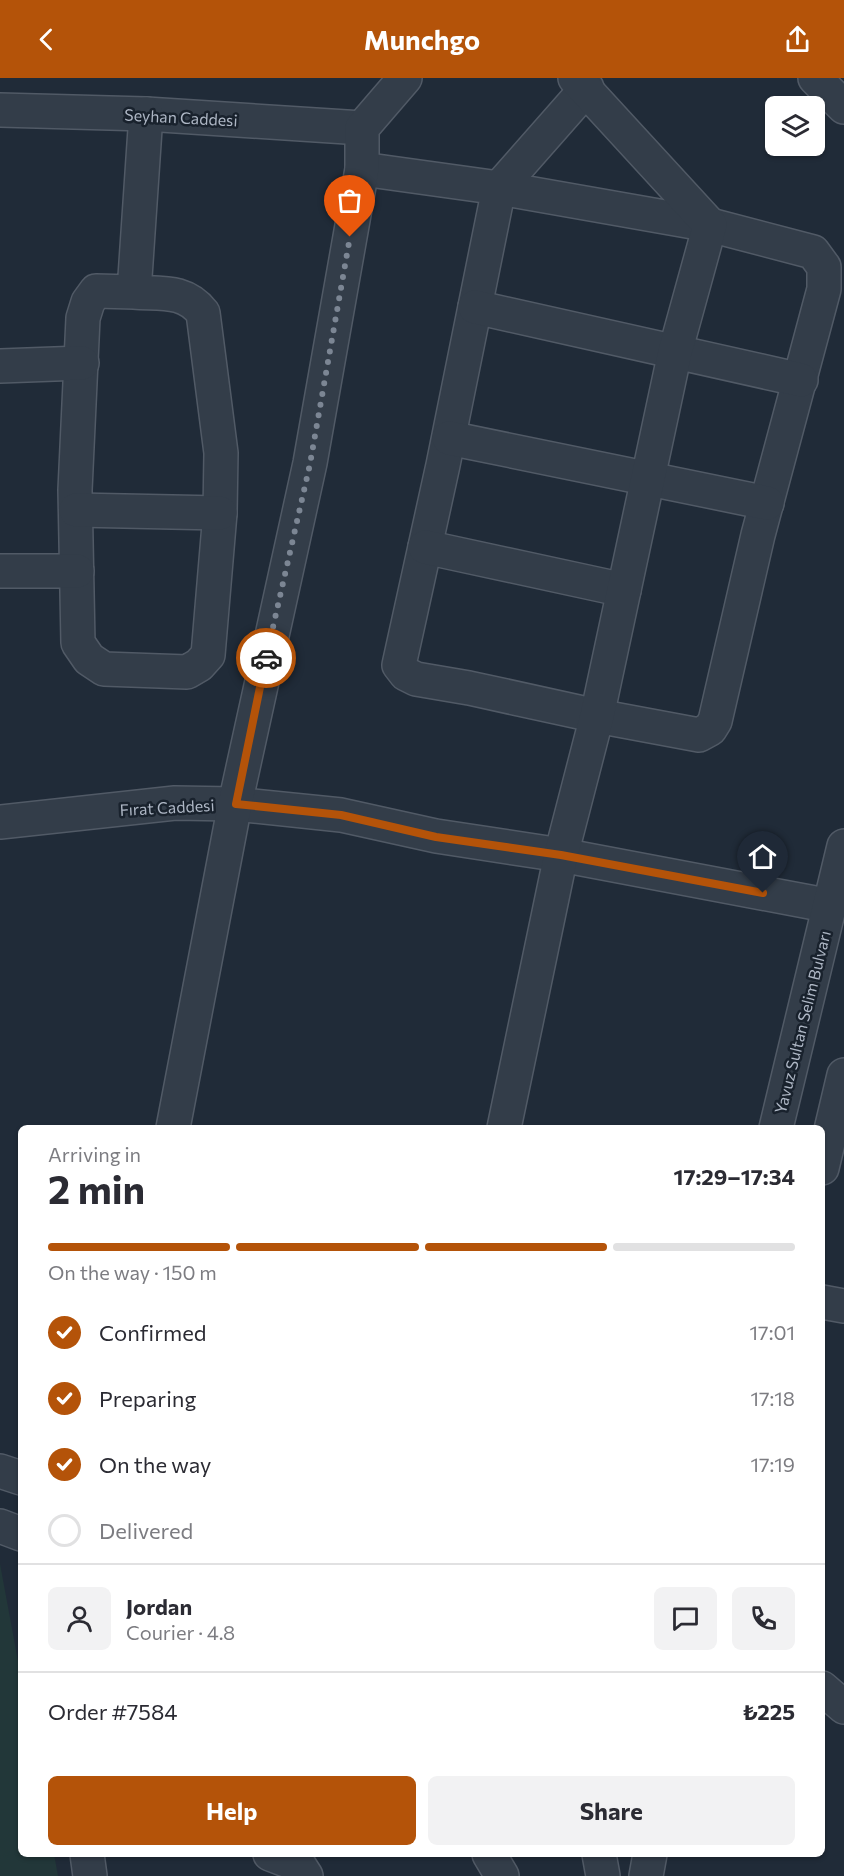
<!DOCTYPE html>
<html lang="en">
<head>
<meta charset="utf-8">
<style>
	body { margin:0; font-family:Commissioner,sans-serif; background:#f2f2f3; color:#2b2b33; height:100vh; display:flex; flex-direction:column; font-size:22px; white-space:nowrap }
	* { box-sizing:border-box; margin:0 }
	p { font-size:20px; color:#7c7c81 }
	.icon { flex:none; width:33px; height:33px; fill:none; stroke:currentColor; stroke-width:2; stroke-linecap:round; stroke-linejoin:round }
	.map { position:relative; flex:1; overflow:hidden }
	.panel { position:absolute; left:18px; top:1047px; width:807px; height:732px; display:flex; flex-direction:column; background:#fff; border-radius:9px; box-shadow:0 2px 4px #0004 }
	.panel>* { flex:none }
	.controls { position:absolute; left:765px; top:18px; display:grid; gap:12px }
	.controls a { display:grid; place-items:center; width:60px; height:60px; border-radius:9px; background:#fff; box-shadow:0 2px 4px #0004; font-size:30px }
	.pin { position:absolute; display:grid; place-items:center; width:51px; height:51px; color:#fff; margin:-62px -26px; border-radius:50% 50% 50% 0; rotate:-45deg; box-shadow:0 0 6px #0007 }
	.pin .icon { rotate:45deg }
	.courier { position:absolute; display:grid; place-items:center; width:60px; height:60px; margin:-30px; border:4px solid #b45309; border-radius:50%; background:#fff; color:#222; box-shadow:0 2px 8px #0007 }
	.head em { font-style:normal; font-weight:700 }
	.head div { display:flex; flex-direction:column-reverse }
	.head { display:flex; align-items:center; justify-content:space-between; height:102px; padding:0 30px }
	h1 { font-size:39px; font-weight:700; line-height:45px }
	.bar { display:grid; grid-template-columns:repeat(4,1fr); gap:9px 6px; align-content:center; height:72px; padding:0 30px }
	.bar i { height:8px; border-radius:4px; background:#e1e1e2 }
	.bar .current { background:#b45309 }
	.bar p { grid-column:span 4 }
	.line { display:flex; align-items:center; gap:15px; padding:0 30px; border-top:2px solid #e1e1e2 }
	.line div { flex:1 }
	.round { display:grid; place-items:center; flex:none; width:63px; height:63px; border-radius:9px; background:#f2f2f3 }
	ol { padding:0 30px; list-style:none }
	li { display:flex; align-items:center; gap:18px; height:66px }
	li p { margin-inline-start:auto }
	li .icon { padding:6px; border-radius:50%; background:#b45309; color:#fff; stroke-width:4 }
	li:last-child { color:#7c7c81 }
	li i { width:33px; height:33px; border:3px solid #e1e1e2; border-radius:50% }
	.action { display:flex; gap:12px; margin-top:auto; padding:12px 30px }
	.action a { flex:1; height:69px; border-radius:9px; background:#b45309; color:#fff; font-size:24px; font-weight:700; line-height:69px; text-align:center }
	.action a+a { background:#f2f2f3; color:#2b2b33 }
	header { display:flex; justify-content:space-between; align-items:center; height:78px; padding:0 30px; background:#b45309; color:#fff; font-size:27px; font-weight:700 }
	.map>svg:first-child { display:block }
</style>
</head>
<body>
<header><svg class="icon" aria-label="back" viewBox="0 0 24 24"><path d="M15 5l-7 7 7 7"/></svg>Munchgo<svg class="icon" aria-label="share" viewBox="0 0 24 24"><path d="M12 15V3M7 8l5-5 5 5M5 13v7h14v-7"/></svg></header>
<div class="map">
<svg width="844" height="1798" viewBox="0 0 844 1798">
	<rect width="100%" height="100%" fill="#202b38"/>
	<polygon fill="#223739" points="0,1486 21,1599 21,1776 54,1776 58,1798 0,1798"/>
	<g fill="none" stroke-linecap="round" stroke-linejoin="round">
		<g stroke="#515a66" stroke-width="36">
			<g id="minor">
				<polyline points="815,0 844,29"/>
				<polyline points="0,32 146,36 362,50"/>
				<polyline points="362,91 499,110 710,147 813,174 824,189 824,211 758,457 715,643 710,651 699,657 597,638 469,610 416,601 406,596 399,587 443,387 499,110 587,10"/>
				<path d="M134 214C160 216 185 211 203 235L221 375 220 435 208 577 199 587 187 594 104 591 89 581 78 565 75 412 83 240 88 224 96 213 134 214 146 36"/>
				<polyline points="475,229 801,302"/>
				<polyline points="0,288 82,285"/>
				<polyline points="449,360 767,425"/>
				<polyline points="76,432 220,435"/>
				<polyline points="425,469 624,512"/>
				<polyline points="0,493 77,493"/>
				<polyline points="0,744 175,725 235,726 341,737 436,758 561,777 831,828"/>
				<polyline points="173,1050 235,726 310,385 362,91 362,50 405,0"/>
				<polyline points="504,1050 561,777 597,638 675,274 710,147 575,0"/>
				<polyline points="776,1050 844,768"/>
				<polyline points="822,1090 844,997"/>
				<polyline points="822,1224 844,1228"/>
				<polyline points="0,1393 21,1400"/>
				<polyline points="0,1448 21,1456"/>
				<polyline points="822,1610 844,1629"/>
				<polyline points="87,1776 90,1798"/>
				<polyline points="270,1776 299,1787 306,1798"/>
				<polyline points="489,1776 502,1798"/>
				<polyline points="599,1776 603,1798"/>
				<polyline points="646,1798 650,1776"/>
			</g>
		</g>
		<use href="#minor" stroke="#333d49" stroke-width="33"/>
	</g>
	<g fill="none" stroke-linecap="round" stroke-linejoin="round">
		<polyline stroke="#7c8694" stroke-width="6" stroke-dasharray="0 10.8" points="266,580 310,386 350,159"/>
		<polyline stroke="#b45309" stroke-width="8" points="266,580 236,726 341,737 436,759 561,777 763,815"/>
	</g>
	<g text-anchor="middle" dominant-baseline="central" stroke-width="5" stroke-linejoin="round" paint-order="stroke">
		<g font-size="16" fill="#aeb7c5" stroke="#19222d">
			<text transform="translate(181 39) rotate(3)">Seyhan Caddesi</text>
			<text transform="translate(167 729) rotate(-3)">Fırat Caddesi</text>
			<text transform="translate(802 944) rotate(-76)">Yavuz Sultan Selim Bulvarı</text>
		</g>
	</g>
</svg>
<div class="controls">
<a><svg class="icon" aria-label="layers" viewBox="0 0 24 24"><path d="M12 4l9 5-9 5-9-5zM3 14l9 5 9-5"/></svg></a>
</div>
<div class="pin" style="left:350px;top:159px;background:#ea580c"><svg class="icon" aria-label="bag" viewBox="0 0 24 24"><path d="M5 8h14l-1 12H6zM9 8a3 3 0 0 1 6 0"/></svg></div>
<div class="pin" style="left:763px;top:815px;background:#1f2937"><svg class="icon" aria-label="home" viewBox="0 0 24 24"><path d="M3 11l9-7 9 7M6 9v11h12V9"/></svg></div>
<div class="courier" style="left:266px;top:580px"><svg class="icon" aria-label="car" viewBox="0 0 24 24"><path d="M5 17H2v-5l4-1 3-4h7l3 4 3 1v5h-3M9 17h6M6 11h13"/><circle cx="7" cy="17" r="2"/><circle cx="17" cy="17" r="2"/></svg></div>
<section class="panel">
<div class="head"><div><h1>2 min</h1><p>Arriving in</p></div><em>17:29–17:34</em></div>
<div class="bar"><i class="current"></i><i class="current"></i><i class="current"></i><i></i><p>On the way · 150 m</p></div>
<ol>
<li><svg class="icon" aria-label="check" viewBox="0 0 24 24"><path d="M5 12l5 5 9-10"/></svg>Confirmed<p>17:01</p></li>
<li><svg class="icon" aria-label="check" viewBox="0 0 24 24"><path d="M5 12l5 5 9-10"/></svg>Preparing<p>17:18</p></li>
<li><svg class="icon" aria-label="check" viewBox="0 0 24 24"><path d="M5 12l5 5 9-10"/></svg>On the way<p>17:19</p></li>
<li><i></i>Delivered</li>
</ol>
<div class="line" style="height:108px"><a class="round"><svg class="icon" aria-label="person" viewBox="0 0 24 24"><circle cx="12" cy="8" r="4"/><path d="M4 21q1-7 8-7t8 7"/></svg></a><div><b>Jordan</b><p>Courier · 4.8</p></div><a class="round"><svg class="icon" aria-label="chat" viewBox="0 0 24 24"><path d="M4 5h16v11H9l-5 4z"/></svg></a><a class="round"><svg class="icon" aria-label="phone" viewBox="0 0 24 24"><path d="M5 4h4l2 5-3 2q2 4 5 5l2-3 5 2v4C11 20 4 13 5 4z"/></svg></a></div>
<div class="line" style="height:78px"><div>Order #7584</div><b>₺225</b></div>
<div class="action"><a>Help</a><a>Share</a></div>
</section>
</div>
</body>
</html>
